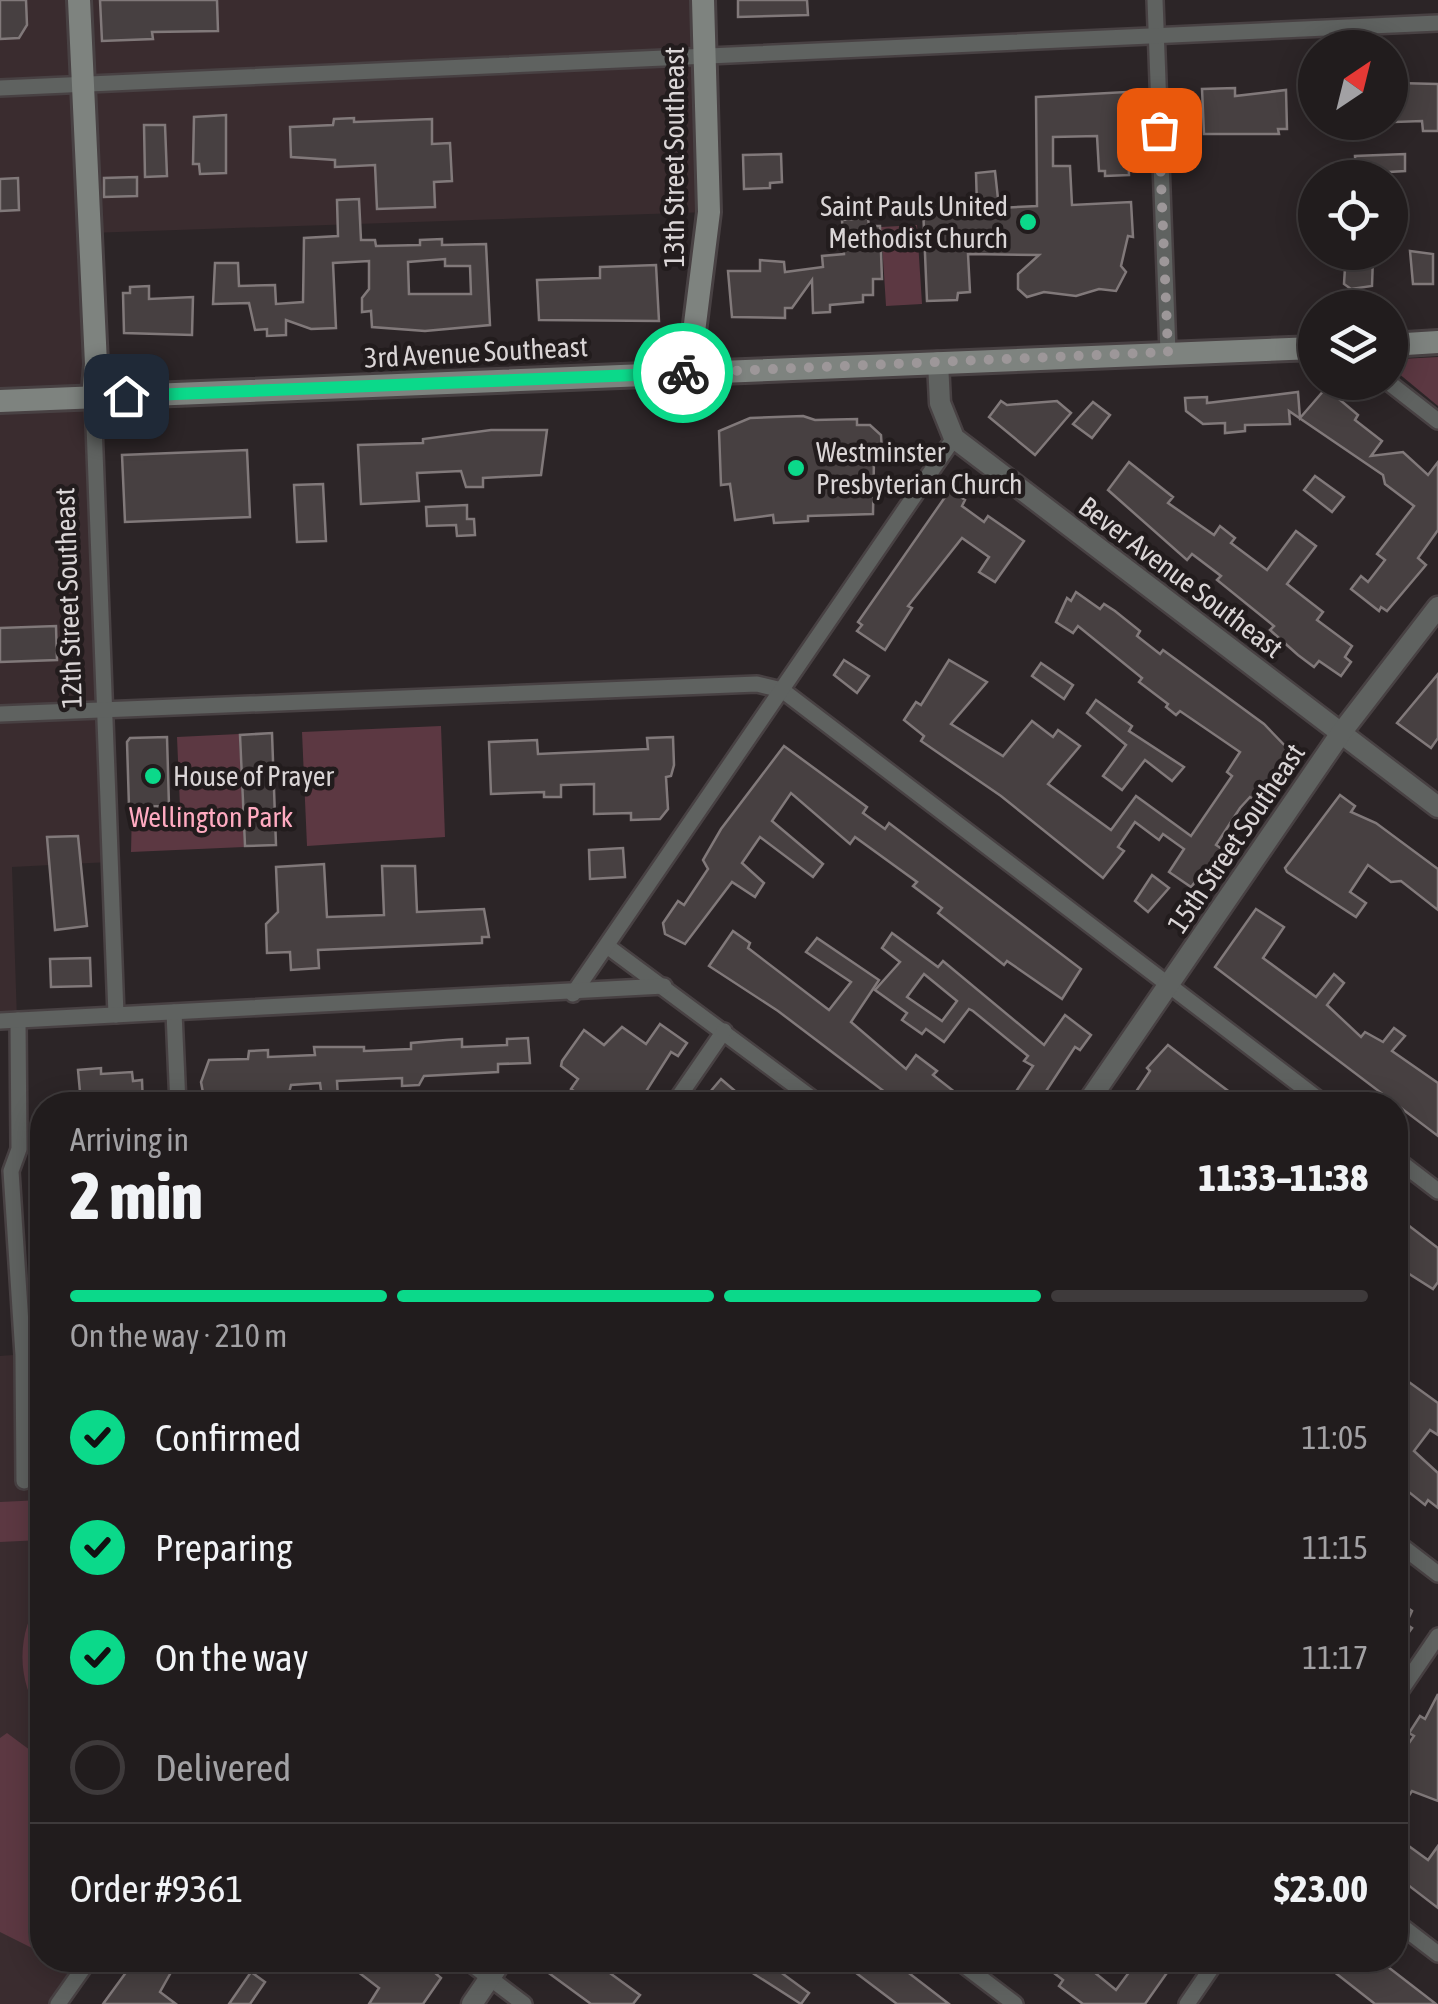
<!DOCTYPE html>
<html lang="en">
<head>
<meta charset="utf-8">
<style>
	body { margin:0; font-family:"Asap Condensed",sans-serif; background:#2d292a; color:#f1f3f6; height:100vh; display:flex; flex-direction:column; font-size:38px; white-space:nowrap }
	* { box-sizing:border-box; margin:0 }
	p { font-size:32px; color:#a2a1a4 }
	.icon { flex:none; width:55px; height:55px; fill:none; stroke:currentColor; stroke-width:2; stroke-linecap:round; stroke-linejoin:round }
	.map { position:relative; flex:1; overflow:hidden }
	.drawer { position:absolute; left:30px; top:1092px; width:1378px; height:880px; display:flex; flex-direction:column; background:#211c1d; border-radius:40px; box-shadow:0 5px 25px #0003,0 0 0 2px #3e3a3b }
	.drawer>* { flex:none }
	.needle { width:65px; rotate:35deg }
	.buttons { position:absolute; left:1298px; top:30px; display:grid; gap:20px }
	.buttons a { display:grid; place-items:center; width:110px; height:110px; border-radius:50%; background:#211c1d; box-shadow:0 5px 25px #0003,0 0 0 2px #3e3a3b; font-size:50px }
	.pin { position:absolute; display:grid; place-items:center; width:85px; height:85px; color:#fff; margin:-42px; border-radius:20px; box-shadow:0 5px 15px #0006 }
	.courier { position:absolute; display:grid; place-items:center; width:100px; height:100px; margin:-50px; border:8px solid #0bd98a; border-radius:50%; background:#fff; color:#222; box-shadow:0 2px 12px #0007 }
	.overview em { font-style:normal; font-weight:800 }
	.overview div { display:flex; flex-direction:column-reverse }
	.overview { display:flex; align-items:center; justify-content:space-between; height:170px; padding:0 40px }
	h1 { font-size:65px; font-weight:800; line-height:75px }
	.bar { display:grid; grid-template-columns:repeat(4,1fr); gap:15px 10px; align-content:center; height:120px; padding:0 40px }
	.bar i { height:12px; border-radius:8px; background:#3e3a3b }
	.bar .selected { background:#0bd98a }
	.bar p { grid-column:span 4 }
	.line { display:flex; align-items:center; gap:25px; padding:0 40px; border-top:2px solid #3e3a3b }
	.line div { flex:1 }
	ol { padding:0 40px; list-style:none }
	li { display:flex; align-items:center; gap:30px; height:110px }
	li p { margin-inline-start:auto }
	li .icon { padding:10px; border-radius:50%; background:#0bd98a; color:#111; stroke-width:4 }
	li:last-child { color:#a2a1a4 }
	li i { width:55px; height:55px; border:5px solid #3e3a3b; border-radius:50% }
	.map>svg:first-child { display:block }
</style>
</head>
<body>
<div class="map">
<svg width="1438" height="2004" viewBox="0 0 1438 2004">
	<rect width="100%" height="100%" fill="#2c2527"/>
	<g fill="#3a2c2f">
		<polygon points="0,0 702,0 709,212 90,233 110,862 12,867 17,1020 0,1021"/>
		<polygon points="39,1337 42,1337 42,1960 89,1960 58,2004 0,2004 0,1356 39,1353"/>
	</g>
	<g fill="#5c3842">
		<polygon points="917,225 922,304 886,306 881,227"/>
		<polygon points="1438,357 1438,406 1392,368 1401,359"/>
		<polygon points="441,726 445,837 307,846 302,732"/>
		<polygon points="239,734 244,847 131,852 132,809 180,807 177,737"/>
		<polygon points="41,1500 42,1540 0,1542 0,1502"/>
		<path d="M42 1594 38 1660 42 1718C16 1680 16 1634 42 1594Z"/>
		<polygon points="7,1733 42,1759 42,1953 0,1932 0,1738"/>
	</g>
	<g fill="#474041" stroke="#81797a" stroke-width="2.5" fill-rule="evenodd">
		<polygon points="0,0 26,0 27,25 19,38 0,39"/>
		<polygon points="100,0 217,0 218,31 152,32 153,39 102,41"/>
		<polygon points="738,0 807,0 808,15 738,17"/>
		<polygon points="1397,83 1438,84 1438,131 1423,131 1422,121 1395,122 1393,87"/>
		<polygon points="1235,88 1235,96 1286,90 1287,129 1278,129 1279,134 1204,134 1202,89"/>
		<polygon points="1126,92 1129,175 1105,176 1105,171 1099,171 1097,136 1053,137 1053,166 1070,166 1072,205 1131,202 1133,237 1128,236 1121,266 1126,272 1116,291 1099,289 1076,296 1044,292 1027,297 1018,289 1018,274 1039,255 968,254 970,292 958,293 957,300 927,301 923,207 977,206 976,173 995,171 999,208 1037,206 1036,97"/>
		<polygon points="226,115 226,173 200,174 199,164 193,164 194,117"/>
		<polygon points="354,118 354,122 432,119 432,144 450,143 452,181 434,182 435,207 377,209 375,165 335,167 335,160 291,157 290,127 333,125 334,119"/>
		<polygon points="144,125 165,125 167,176 145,177"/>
		<polygon points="781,154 782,182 770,183 770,188 744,189 743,155"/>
		<polygon points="1405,154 1405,171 1356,174 1355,156"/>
		<polygon points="137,177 137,196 104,197 104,178"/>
		<polygon points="18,178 19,210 0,211 0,179"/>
		<path d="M359 199 361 240H375L376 246 420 245V240L442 239V245L486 244 490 325 425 331 372 327 371 311 362 312V298L369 289V261L333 263 336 328 311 329 286 320V335L267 336V329L255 330 249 303 213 304 215 263H238L239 286 275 285 276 304 303 302 304 238 338 236 337 200ZM445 259V266H470L471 294H409L408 262Z"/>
		<polygon points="868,218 869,226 880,226 882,279 873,279 873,295 863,295 863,302 830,305 830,312 813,313 812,280 792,308 785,308 785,318 732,317 728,271 760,271 760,260 784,262 785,272 823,267 822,256 844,254 842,220"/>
		<polygon points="1410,251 1433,254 1433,284 1413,284"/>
		<polygon points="1346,252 1373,257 1372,286 1351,289 1344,284"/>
		<polygon points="656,265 659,321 539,320 537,280 600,278 600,267"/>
		<polygon points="149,286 149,299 193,297 192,335 124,333 123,293 130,293 130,287"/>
		<polygon points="1326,388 1358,415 1355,420 1382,441 1371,456 1403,452 1428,475 1438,462 1438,530 1418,558 1426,565 1387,611 1381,607 1379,611 1351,589 1361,576 1368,582 1385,560 1377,554 1414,506 1385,484 1383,475 1289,411 1290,424 1245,425 1245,431 1225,433 1225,423 1203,424 1186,411 1185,398 1207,397 1207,403 1298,392 1300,418"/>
		<polygon points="1001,401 1007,405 1057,401 1071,413 1035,455 989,417"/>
		<polygon points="1093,402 1110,415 1092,438 1073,424"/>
		<polygon points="803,416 815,420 857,419 857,425 870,425 881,435 882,451 874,459 873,514 808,516 808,521 774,523 773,515 735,520 730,484 721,485 719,431 750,418"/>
		<polygon points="491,430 547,430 541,475 483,478 483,487 466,487 461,471 417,473 419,501 361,504 358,445 423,443 423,439"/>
		<polygon points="247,450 250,517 125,522 122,455"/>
		<polygon points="1129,462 1173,497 1168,503 1214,535 1220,526 1235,538 1231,543 1267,570 1296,531 1316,546 1287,584 1323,612 1317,620 1352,646 1345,657 1351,662 1341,676 1319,661 1314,667 1298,655 1270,630 1274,626 1217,580 1221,576 1192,554 1187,560 1108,490"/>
		<polygon points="1315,476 1344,497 1332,512 1304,490"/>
		<polygon points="323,484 326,541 297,542 294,485"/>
		<polygon points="950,490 965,500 962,506 984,522 988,516 1024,541 995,582 979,572 989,557 962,538 908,606 912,608 885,650 857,631 862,625 858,622"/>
		<polygon points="467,505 467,519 474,519 475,535 457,536 456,525 427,526 426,507"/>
		<polygon points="1076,592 1100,609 1104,604 1115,611 1140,631 1137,636 1160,654 1163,650 1264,724 1291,752 1255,800 1250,797 1240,808 1216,845 1222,849 1191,887 1169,872 1184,849 1163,834 1159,840 1135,822 1118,847 1124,851 1103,878 1001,796 921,741 924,736 904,720 916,702 921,705 949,660 987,682 951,724 1003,756 1032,721 1053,737 1058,730 1080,746 1048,784 1111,830 1136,796 1191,836 1232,776 1227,772 1240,752 1180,711 1176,715 1166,707 1168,704 1139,682 1142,678 1078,626 1073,633 1056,622 1067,598 1071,601"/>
		<polygon points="56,626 57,660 0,662 0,628"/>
		<polygon points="844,660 869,676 857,693 834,675"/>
		<polygon points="1041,663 1073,685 1064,699 1032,676"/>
		<polygon points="1438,674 1438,738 1431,748 1397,723"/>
		<polygon points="1096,700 1132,726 1129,731 1184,767 1172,781 1145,760 1122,790 1103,776 1126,745 1087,713"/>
		<polygon points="272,733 276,845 245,846 240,735"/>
		<polygon points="167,737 169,806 129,807 127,742 130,738"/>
		<polygon points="673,737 674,765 671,776 666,777 668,809 660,819 631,820 631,813 594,814 594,784 561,785 561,797 544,797 544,792 491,794 489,742 537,740 538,754 648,749 647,738"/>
		<polygon points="784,746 867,807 863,813 885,829 889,823 1081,969 1062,999 1007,961 1004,965 938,913 942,908 913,886 917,882 855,837 850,844 791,793 772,821 823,864 813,877 760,837 742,863 764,883 755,897 732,882 685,944 665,934 663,923 678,901 684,905 708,869 703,860 721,829"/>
		<polygon points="1340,795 1355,806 1351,812 1376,823 1438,869 1438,910 1401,881 1391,882 1368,865 1350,892 1366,903 1356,917 1287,872 1285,868"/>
		<polygon points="78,836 87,926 55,930 47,837"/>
		<polygon points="623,848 625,877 590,879 589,850"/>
		<polygon points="324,864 327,917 384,915 382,866 415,866 417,912 484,909 489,937 482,937 482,943 318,950 319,968 291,970 290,952 267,953 266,924 278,912 276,867"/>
		<polygon points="1152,875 1169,888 1148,912 1135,901"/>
		<polygon points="1256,909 1284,927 1263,958 1316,997 1334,974 1344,983 1327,1005 1361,1037 1365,1032 1383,1042 1394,1028 1405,1036 1392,1051 1438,1083 1438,1136 1215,967"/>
		<polygon points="733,931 750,943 748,948 829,1010 851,982 806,952 817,938 879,980 851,1022 906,1069 916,1055 937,1071 933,1075 956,1093 947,1105 902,1105 778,1011 709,966"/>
		<path d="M892 933 938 967 943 961 1044 1045 1065 1015 1091 1035 1080 1050 1075 1047 1037 1105H1007L1033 1066 1024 1061 1028 1056 973 1011 969 1009 944 1042 926 1029 922 1034 902 1020 907 1013 875 990 900 962 882 948ZM924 974 957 1001 942 1021 907 997Z"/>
		<polygon points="90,958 91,986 51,987 50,959"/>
		<polygon points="660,1024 687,1043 678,1056 671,1052 645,1093 650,1096 644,1105 595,1105 571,1089 578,1079 561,1066 562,1061 584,1030 604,1045 622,1027 646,1044"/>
		<polygon points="528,1038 530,1063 498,1064 498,1072 424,1076 419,1085 402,1086 402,1078 337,1081 338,1098 322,1098 320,1083 291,1085 289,1093 246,1093 246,1105 229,1105 229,1098 204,1098 201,1082 209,1060 248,1059 249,1051 268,1050 268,1057 315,1055 314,1047 364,1047 364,1051 411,1049 411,1043 446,1040 462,1039 462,1047 507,1045 507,1039"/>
		<polygon points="1168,1045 1199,1069 1247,1105 1192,1105 1175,1092 1166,1105 1127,1105 1150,1071 1147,1068"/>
		<polygon points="101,1068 101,1074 132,1072 133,1081 142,1080 143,1105 81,1103 78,1070"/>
		<polygon points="721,1079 735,1091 755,1105 699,1105"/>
		<polygon points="1395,1215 1438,1248 1438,1282 1433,1289 1395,1265"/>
		<polygon points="1395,1372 1438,1403 1438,1435 1430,1430 1414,1451 1438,1473 1438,1508 1428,1500 1425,1505 1395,1481"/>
		<polygon points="1395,1599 1412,1611 1406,1624 1412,1628 1395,1651"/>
		<polygon points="1438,1694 1438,1801 1412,1791 1395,1816 1395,1763 1414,1736 1409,1733 1420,1716 1425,1719"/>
		<polygon points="1395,1836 1428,1860 1438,1846 1438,1908 1395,1875"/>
		<polygon points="135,1960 164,1960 174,1967 160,1992 176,2004 103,2004"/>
		<polygon points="359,1960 420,1960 441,1978 423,2004 369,2004 379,1988 353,1968"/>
		<polygon points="531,1960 592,1960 640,1995 633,2004 591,2004"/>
		<polygon points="764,1960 809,1993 801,2004 754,1974"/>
		<polygon points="839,1960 892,1960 949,2004 897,2004"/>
		<polygon points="1037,1960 1059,1960 1069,1969 1076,1960 1088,1960 1096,1965 1094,1972 1116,1990 1138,1960 1176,1960 1145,2004 1083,2004 1059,1986 1063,1980"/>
		<polygon points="1319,1960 1379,1960 1436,2004 1375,2004"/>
		<polygon points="251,1972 265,1982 250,2004 229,2004"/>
	</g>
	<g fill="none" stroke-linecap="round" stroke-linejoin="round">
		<g stroke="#484143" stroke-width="20">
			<g id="minor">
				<polyline points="1155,0 1168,352"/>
				<polyline points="0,88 1438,23"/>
				<polyline points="1388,382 1438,421"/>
				<polyline points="93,398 116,1015"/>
				<polyline points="0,714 757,684 782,690 1326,1105"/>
				<polyline points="607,946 821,1105"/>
				<polyline points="573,994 954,438"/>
				<polyline points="174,1012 178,1105"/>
				<polyline points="18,1020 19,1149 11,1171 23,1355 24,1481"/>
				<polyline points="0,1021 664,986"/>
				<polyline points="673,1105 724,1031"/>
				<polyline points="1395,1158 1438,1191"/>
				<polyline points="1395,1541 1438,1574"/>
				<polyline points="1395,1699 1438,1636"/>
				<polyline points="1395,1921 1438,1954"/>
				<polyline points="466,1960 524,2004"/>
				<polyline points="957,1960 1015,2004"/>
				<polyline points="58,2004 89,1960"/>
				<polyline points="1187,2004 1217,1960"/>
			</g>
		</g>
		<g stroke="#484143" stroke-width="25">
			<g id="tertiary">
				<polyline points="938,362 940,403 954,438 1438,807"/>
				<polyline points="1086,1105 1341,733 1438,607"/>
				<polyline points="472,2004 502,1960"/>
			</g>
		</g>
		<g stroke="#484143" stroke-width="28">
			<g id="secondary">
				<polyline points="79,0 96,364 93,398"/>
				<polyline points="1390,345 1438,342"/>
				<polyline points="689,372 709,212 703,0"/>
				<polyline points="0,401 1315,348"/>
			</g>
		</g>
		<use href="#minor" stroke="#5f6260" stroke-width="15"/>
		<use href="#tertiary" stroke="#5f6260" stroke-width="20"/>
		<use href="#secondary" stroke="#7e837f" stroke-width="22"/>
	</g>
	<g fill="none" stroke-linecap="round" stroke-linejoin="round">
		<polyline stroke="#9d9799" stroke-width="10" stroke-dasharray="0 18" points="683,373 1168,352 1159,130"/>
		<polyline stroke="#0bd98a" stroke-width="12" points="126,396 683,373"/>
	</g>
	<g fill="#0bd98a" stroke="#221c1d" stroke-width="4">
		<circle cx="1028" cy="222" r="10"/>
		<circle cx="796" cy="468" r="10"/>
		<circle cx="153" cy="776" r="10"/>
	</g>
	<g text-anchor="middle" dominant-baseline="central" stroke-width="9" stroke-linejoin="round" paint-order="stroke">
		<g font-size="28" fill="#dad5d6" stroke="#221c1d">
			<text transform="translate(674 157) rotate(-90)">13th Street Southeast</text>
			<text transform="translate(476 352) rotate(-3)">3rd Avenue Southeast</text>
			<text transform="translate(1181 577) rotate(37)">Bever Avenue Southeast</text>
			<text transform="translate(68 598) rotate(-92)">12th Street Southeast</text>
			<text transform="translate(1236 838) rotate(-56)">15th Street Southeast</text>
		</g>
		<g font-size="28" fill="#dad5d6" stroke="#221c1d" text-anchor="start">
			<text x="1008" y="206" text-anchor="end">Saint Pauls United<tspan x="1008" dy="32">Methodist Church</tspan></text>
			<text x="816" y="452">Westminster<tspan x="816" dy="32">Presbyterian Church</tspan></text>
			<text x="173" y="776">House of Prayer</text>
		</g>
		<g font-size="28" fill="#ffabc1" stroke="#221c1d">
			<text x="211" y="817">Wellington Park</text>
		</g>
	</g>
</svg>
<div class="buttons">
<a><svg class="needle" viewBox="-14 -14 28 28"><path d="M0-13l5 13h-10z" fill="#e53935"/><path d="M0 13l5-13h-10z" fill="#a2a1a4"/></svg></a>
<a><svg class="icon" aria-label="locate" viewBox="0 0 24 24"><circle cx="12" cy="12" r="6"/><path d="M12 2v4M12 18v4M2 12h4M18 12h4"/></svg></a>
<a><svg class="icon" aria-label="layers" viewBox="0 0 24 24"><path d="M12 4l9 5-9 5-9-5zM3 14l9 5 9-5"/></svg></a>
</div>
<div class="pin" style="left:1159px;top:130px;background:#ea580c"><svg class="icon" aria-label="bag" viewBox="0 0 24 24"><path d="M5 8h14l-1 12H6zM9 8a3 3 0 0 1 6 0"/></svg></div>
<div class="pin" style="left:126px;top:396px;background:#1f2937"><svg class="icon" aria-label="home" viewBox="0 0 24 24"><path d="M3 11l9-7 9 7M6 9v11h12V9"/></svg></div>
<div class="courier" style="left:683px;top:373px"><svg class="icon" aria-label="bike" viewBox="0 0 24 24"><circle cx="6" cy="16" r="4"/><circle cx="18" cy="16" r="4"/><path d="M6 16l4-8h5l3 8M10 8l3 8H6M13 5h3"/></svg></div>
<section class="drawer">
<div class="overview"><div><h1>2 min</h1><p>Arriving in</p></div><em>11:33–11:38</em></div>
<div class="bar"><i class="selected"></i><i class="selected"></i><i class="selected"></i><i></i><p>On the way · 210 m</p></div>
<ol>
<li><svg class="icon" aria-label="check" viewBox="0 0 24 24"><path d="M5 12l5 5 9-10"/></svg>Confirmed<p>11:05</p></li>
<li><svg class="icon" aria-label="check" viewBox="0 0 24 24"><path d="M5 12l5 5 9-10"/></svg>Preparing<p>11:15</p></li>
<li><svg class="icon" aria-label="check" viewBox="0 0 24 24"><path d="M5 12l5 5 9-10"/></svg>On the way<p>11:17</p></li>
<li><i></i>Delivered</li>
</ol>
<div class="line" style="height:130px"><div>Order #9361</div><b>$23.00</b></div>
</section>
</div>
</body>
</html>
